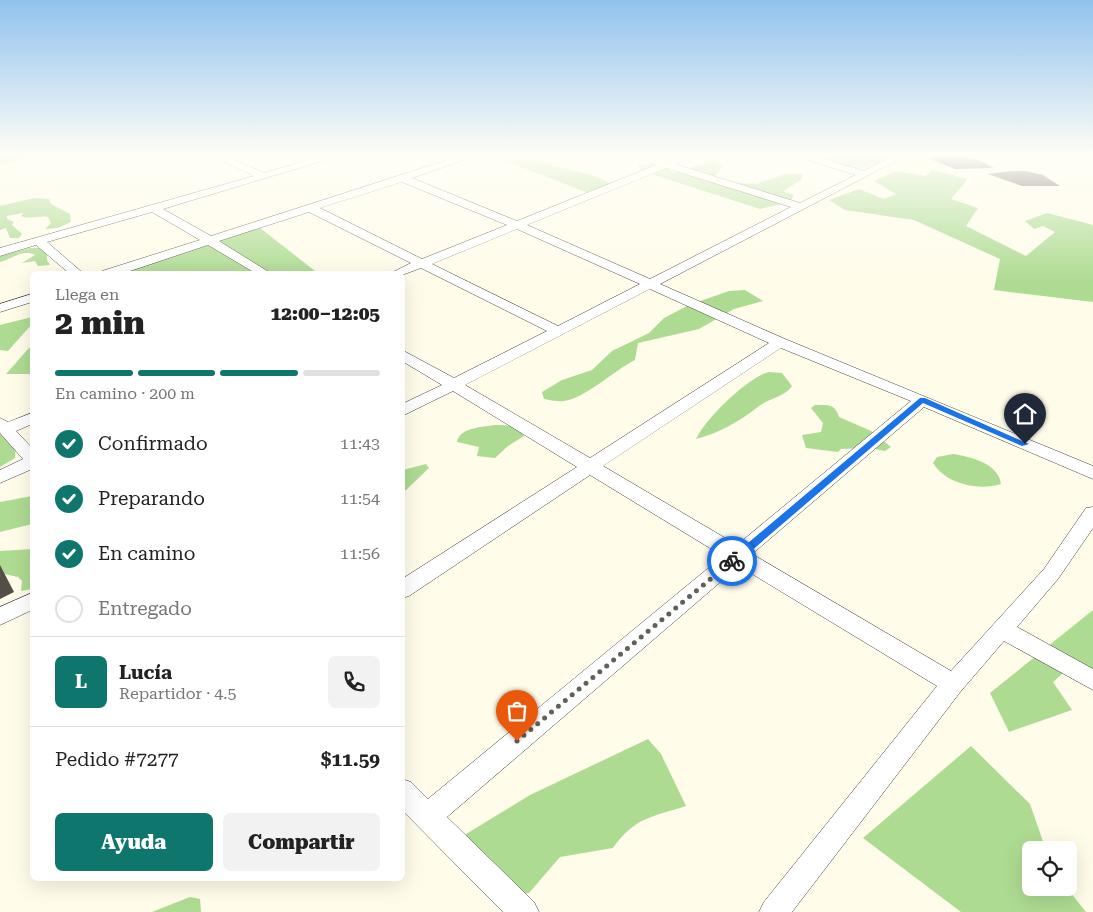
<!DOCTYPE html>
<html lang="es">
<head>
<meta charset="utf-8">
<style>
	body { margin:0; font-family:"Roboto Serif",serif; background:#f2f2f2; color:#222; height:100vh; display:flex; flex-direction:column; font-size:19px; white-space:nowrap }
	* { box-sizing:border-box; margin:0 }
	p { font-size:16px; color:#767676 }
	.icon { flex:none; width:28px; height:28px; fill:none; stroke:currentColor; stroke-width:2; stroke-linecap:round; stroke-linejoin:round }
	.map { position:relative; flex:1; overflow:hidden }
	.side { position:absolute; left:30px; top:271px; width:375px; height:610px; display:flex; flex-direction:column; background:#fff; border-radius:8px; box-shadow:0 5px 20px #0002 }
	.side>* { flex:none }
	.buttons { position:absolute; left:1022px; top:841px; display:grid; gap:10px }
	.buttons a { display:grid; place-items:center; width:55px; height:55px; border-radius:8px; background:#fff; box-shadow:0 5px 20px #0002; font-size:25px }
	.pin { position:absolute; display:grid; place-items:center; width:42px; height:42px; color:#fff; margin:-51px -21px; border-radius:50% 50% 50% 0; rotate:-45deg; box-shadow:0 0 5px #0007 }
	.pin .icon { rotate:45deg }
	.courier { position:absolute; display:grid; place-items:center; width:50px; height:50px; margin:-25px; border:4px solid #1a73e8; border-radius:50%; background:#fff; color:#222; box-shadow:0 1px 6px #0007 }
	.head em { font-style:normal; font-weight:800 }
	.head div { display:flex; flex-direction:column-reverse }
	.head { display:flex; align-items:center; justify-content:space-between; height:85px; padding:0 25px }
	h1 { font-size:32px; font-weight:800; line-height:38px }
	.bar { display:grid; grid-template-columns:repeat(4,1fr); gap:8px 5px; align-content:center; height:60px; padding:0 25px }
	.bar i { height:6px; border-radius:4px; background:#e0e0e0 }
	.bar .current { background:#0f766e }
	.bar p { grid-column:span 4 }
	.line { display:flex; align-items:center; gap:12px; padding:0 25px; border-top:1px solid #e0e0e0 }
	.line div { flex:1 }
	.round { display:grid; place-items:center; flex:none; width:52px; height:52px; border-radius:8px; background:#f2f2f2 }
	ol { padding:0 25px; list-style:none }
	li { display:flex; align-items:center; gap:15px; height:55px }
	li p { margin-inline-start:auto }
	li .icon { padding:5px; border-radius:50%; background:#0f766e; color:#fff; stroke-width:4 }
	li:last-child { color:#767676 }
	li i { width:28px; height:28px; border:2px solid #e0e0e0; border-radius:50% }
	.cta { display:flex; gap:10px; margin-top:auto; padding:10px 25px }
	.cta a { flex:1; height:58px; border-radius:8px; background:#0f766e; color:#fff; font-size:20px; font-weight:800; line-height:58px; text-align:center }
	.cta a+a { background:#f2f2f2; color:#222 }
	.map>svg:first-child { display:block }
</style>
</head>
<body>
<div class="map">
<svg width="1093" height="912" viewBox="0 0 1093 912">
	<rect width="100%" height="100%" fill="#fffcea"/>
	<g fill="#aedb92">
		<polygon points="0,154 48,154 0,165"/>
		<polygon points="814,154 893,154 877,164 841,171 814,157"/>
		<polygon points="521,157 598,177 609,183 608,186 586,192 503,160"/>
		<polygon points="714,160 723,166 715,176 721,182 757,184 785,174 802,174 802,179 785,190 784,192 794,195 790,202 760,209 642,171 637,164 664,164 673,173"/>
		<polygon points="932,170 968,179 951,199 978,208 966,226 1026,256 1055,232 1043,226 1034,229 1025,221 1047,213 1093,225 1093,302 994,290 1000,259 914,220 845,210 829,200 859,189 884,199 896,194 874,181 896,171 926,176"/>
		<path d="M34 198 49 199 51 204 70 214 71 222 58 228 45 229 51 223 48 217C39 215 29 220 21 216L23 213 7 216V219L14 222 12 225 22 234 19 238H10L6 228 0 230V206Z"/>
		<polygon points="260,228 319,274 112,274 239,229"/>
		<path d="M30 248H47V260L50 265 38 266 35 261 22 263 35 255C23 249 12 259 0 262V256Z"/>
		<path d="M745 290 763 301 734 309 699 329 638 343 635 360C615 370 584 399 564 401 558 402 550 400 544 399L542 392 562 380 592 370 612 351 649 333 664 318 689 305 729 291Z"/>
		<polygon points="32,317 32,324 8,351 0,350 0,325"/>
		<polygon points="32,346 32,374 6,374 29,348"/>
		<path d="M769 372 782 373 792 386C784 397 770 398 759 406 740 421 719 433 696 439 705 419 748 377 769 372Z"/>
		<path d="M815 405C827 405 835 403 839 417L871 431 891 447 885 451 870 448 841 449 838 452 806 448 802 435 821 432 823 423 811 408Z"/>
		<path d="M495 425C508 425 516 425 524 436L508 446 495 458 477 456 479 447 457 442C460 427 483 427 495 425Z"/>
		<polygon points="0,432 16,443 15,458 0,467"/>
		<path d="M953 454C971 457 998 463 1001 484 978 491 946 484 933 463L937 457Z"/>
		<polygon points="426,464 429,468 403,493 403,470"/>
		<polygon points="32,496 32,524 0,532 0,502"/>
		<polygon points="32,549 32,589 21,591 22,581 18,577 0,573 0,551"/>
		<polygon points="1093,610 1093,680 1070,667 1053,682 1072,710 1009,732 990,693"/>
		<path d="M648 739 661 754 686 806C652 817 635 817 613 848L560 857 529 893 499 896 465 853 466 834 530 795Z"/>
		<polygon points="971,746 1030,804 1046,850 1031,850 1031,888 1067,888 1086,912 961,912 863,838"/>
		<polygon points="190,897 200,899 201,912 152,912"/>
	</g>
	<g fill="#544e48">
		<polygon points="948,154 974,158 994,168 955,169 927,158"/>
		<polygon points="1011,171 1026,171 1043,175 1060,186 1022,186 988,174"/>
		<polygon points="0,565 14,592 0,599"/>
	</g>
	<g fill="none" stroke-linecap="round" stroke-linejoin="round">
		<g stroke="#3f3f3f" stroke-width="1">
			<g id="minor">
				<path d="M208 154H221L264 173 329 154H345L163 209 211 236 466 154H481L412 178 517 221 656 165 628 154H643L665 161 682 154H696L675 164 800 203 856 175 789 154H805L864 171 896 154H909L660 284 785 339 1093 466V479L924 407 752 554 951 671 1044 569 1086 508 1093 507V528L1058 579 1017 627 1093 669V690L1004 641 961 691 792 912H759L764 902 937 686 739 566 447 817 534 902 539 912H503L402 810V779L411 782 428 799 723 556 590 475 409 596 402 598V579L577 467 453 391 402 416V404L442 385 402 361V350L454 378 547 331 421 268 402 275 389 274 411 263 309 212 219 241 272 274H257L208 245 121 274H101L102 271 200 240 152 212 47 242 84 274H70L36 245 0 256V248L254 176ZM666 168 791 207 650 279 527 225ZM402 182 507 225 422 259 320 208ZM517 229 640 284 558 326 432 264ZM650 289 769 343 590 458 465 385ZM781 348 911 401 737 545 603 466Z"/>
				<polygon points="32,294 32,302 0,312 0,304"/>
				<polygon points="32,413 32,424 16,431 32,448 32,469 0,483 0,470 23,459 0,433 0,418 8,422"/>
				<polygon points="32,593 32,610 0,625 0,607"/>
			</g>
		</g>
		<use href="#minor" fill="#fff" fill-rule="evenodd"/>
	</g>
	<linearGradient id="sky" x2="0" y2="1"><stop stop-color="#91c2ee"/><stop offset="0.55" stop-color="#fffef6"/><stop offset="1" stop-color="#fffef6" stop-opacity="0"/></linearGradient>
	<rect width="1093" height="282" fill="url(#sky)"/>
	<polygon fill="#1a73e8" points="920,398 925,398 1029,444 1022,446 923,403 736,564 729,564 729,559"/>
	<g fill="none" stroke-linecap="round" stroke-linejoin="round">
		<polyline stroke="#61605a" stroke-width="5" stroke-dasharray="0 9" points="517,741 732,561"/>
	</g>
</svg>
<div class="buttons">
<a><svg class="icon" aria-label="locate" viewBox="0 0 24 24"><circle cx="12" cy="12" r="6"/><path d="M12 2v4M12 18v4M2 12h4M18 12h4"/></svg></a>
</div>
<div class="pin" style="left:517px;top:741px;background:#ea580c"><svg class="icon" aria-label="bag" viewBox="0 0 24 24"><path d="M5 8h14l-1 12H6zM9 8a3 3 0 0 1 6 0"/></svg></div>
<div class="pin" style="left:1025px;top:444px;background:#1f2937"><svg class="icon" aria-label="home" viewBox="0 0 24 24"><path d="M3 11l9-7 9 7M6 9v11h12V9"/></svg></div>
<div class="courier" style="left:732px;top:561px"><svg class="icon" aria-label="bike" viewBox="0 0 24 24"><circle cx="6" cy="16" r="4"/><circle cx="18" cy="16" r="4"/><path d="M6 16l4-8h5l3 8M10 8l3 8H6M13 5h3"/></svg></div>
<section class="side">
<div class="head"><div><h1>2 min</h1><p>Llega en</p></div><em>12:00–12:05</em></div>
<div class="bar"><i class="current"></i><i class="current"></i><i class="current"></i><i></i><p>En camino · 200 m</p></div>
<ol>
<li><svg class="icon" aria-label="check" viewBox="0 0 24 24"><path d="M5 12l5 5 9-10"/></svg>Confirmado<p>11:43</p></li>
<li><svg class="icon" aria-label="check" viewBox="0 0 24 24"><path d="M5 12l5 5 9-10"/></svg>Preparando<p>11:54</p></li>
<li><svg class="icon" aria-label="check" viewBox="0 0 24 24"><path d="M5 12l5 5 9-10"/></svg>En camino<p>11:56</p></li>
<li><i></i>Entregado</li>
</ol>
<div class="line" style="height:90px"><b class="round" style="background:#0f766e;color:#fff">L</b><div><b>Lucía</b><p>Repartidor · 4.5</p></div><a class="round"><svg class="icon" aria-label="phone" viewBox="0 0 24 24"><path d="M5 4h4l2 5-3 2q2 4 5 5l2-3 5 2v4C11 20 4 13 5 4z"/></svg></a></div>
<div class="line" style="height:65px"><div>Pedido #7277</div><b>$11.59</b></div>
<div class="cta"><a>Ayuda</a><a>Compartir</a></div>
</section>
</div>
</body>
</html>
